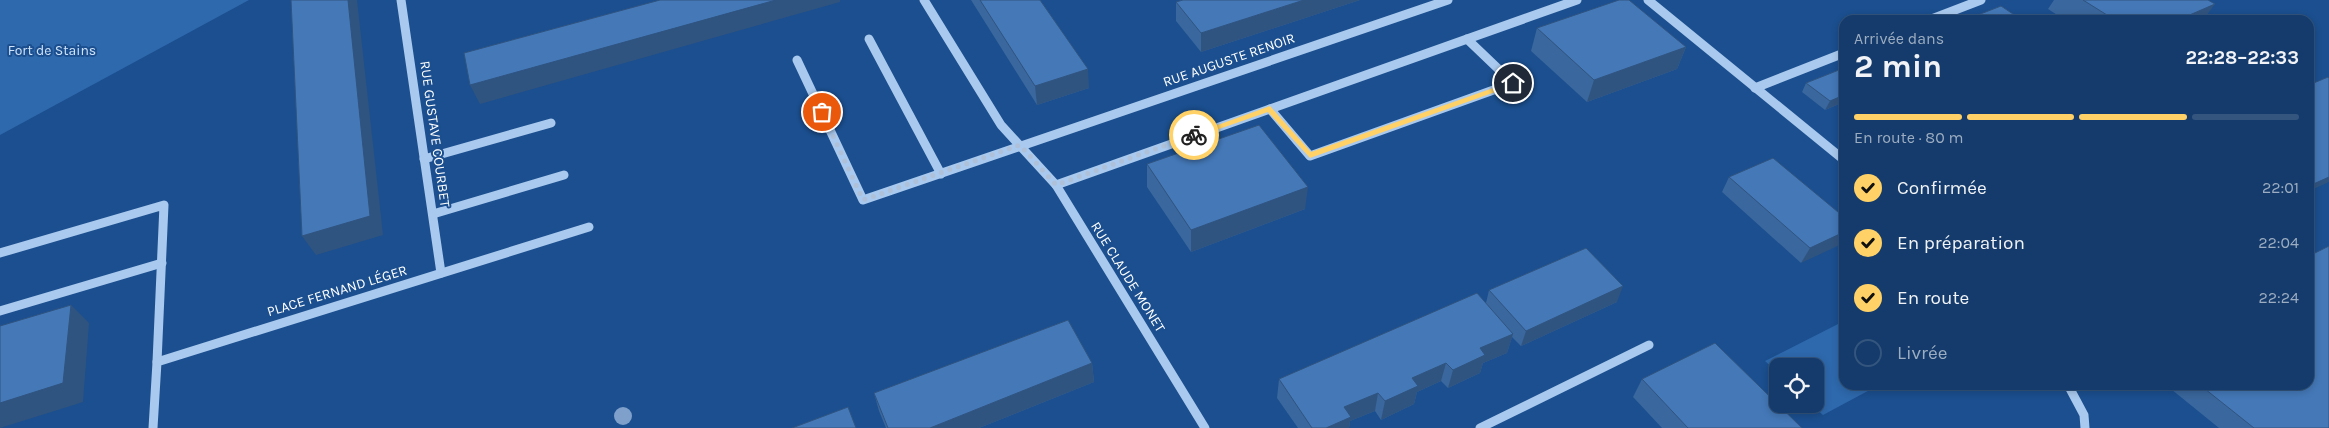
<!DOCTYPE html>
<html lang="fr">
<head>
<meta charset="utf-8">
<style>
	body { margin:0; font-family:Karla,sans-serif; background:#214673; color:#f1f3f6; height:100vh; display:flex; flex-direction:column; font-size:19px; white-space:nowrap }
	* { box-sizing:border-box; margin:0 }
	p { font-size:16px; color:#9dadc1 }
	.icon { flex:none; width:28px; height:28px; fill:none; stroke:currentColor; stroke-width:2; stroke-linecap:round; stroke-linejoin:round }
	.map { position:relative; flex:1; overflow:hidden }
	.details { position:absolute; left:1839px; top:15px; width:475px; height:375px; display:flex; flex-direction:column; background:#143b6b; border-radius:15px; box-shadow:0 2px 8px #0003,0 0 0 1px #33557e }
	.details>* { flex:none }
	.fabs { position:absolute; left:1769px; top:358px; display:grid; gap:10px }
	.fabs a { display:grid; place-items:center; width:55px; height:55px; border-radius:10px; background:#143b6b; box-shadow:0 2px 8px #0003,0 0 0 1px #33557e; font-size:25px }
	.pin { position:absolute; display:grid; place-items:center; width:42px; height:42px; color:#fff; margin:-21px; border:2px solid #fff; border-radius:50%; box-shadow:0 1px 5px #0007 }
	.courier { position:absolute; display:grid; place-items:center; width:50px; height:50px; margin:-25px; border:4px solid #ffd166; border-radius:50%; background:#fff; color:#222; box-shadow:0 1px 6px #0007 }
	.overview em { font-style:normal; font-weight:700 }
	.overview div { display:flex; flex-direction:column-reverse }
	.overview { display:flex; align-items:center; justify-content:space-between; height:85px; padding:0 15px }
	h1 { font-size:32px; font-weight:700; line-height:38px }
	.bar { display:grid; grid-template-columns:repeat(4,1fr); gap:8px 5px; align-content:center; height:60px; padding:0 15px }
	.bar i { height:6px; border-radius:4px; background:#33557e }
	.bar .selected { background:#ffd166 }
	.bar p { grid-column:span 4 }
	ol { padding:0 15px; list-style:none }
	li { display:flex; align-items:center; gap:15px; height:55px }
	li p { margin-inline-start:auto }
	li .icon { padding:5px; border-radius:50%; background:#ffd166; color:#111; stroke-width:4 }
	li:last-child { color:#9dadc1 }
	li i { width:28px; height:28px; border:2px solid #33557e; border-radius:50% }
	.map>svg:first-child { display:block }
</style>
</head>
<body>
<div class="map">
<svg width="2329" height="428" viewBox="0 0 2329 428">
	<rect width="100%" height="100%" fill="#1b4f8f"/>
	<g fill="#2e69ad">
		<polygon points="0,0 249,0 0,135"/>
		<polygon points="1844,321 1844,385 1879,385 1823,415 1810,404 1815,404 1815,366 1778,366 1777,372 1765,361"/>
	</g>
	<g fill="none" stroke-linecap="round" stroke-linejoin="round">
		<g stroke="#a9c9ee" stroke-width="9">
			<polyline points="401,0 441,273"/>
			<polyline points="924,0 1001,125 1056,185 1205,428"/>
			<polyline points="1648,0 1844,160"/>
			<polyline points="1929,20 1981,0"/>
			<polyline points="869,39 941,174"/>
			<polyline points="797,60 863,200 1448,0"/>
			<polyline points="1755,88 1844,53"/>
			<polyline points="1270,109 1310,156 1513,83 1467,39"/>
			<polyline points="424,159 551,123"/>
			<polyline points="1056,185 1577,0"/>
			<polyline points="433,214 564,175"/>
			<polyline points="0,253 164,205 157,362"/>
			<polyline points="0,311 162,263"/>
			<polyline points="2068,385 2084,415 2085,428"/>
			<polyline points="153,428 157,362 589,227"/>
			<polyline points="1480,428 1649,345"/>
		</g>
	</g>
	<circle fill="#7ea0ca" cx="623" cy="416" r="9"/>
	<g fill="#3a679d">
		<polygon points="971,0 1040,0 1089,88 1037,105"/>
		<polygon points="1183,0 1360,0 1201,52 1176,21 1176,2"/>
		<polygon points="2054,0 2208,0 2203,20 2065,20 2048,9"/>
		<polygon points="1537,28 1686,47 1677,69 1587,102 1531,51"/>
		<polygon points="1844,68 1844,102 1825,110 1802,92 1806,83"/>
		<polygon points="1147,164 1305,209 1191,252 1147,187"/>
		<polygon points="1729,177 1844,217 1801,263 1722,192"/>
		<polygon points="1489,290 1617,302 1521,346 1512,337 1507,353 1483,363 1480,373 1448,388 1441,381 1417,392 1414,404 1381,420 1375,411 1350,421 1349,428 1298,428 1277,398 1279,379 1486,303"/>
		<polygon points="1092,363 1094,382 979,428 886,428 879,411 874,393"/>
		<polygon points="1642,379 1802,428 1662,428 1633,397"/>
		<polygon points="2166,385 2309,385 2329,428 2219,428"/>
	</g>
	<g fill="#305480">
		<polygon points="348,0 357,0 383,235 316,255 302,236"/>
		<polygon points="776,0 840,0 840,2 480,104 470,85"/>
		<polygon points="1304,0 1360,0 1201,52 1201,33"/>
		<polygon points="2215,4 2203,20 2178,20"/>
		<polygon points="1686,47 1677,69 1587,102 1594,80"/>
		<polygon points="1088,69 1089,88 1037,105 1035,86"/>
		<polygon points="1844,95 1844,102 1825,110 1830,101"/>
		<polygon points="2329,177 2329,182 2309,191 2309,186"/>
		<polygon points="1308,187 1305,209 1191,252 1191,230"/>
		<polygon points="1844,232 1844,243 1801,263 1810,248"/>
		<polygon points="1623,286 1617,302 1521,346 1526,331"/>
		<polygon points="71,305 89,323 83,402 0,428 0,403"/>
		<polygon points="1513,334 1507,353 1483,363 1480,373 1448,388 1453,370 1480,348"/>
		<polygon points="1092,363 1094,382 979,428 930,428"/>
		<polygon points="1446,363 1441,381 1417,392 1414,404 1381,420 1385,401 1412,378"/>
		<polygon points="1378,393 1375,411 1350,421 1349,428 1326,428 1344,407"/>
	</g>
	<g fill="#4478b7" stroke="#305480">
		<polygon points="291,0 348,0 370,216 302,236"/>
		<polygon points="660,0 776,0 470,85 464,53"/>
		<polygon points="980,0 1040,0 1088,69 1035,86"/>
		<polygon points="1183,0 1304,0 1201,33 1176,2"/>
		<polygon points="1619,0 1629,0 1686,47 1594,80 1537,28"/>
		<polygon points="2083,0 2208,0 2215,4 2178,20 2115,20"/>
		<polygon points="2001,6 2022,20 1965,20"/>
		<polygon points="1844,68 1844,95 1830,101 1806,83"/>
		<polygon points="2328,77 2329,78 2329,177 2309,186 2309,85"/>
		<polygon points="1259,125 1308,187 1191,230 1147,164"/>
		<polygon points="1773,158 1844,217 1844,232 1810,248 1729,177"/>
		<polygon points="2329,246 2329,428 2254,428 2200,385 2309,385 2309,256"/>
		<polygon points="1586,248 1623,286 1526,331 1489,290"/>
		<polygon points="1477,293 1513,334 1480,348 1485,355 1453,370 1446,363 1412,378 1418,386 1385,401 1378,393 1344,407 1351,417 1326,428 1312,428 1279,379"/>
		<polygon points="71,305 63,383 0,403 0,326"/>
		<polygon points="1068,320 1092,363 930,428 888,428 874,393"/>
		<polygon points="1715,343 1802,428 1688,428 1642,379"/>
		<polygon points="848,407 856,428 792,428"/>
	</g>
	<polygon fill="#ffd166" points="1513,81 1517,83 1515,85 1310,158 1268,112 1196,137 1190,135 1270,106 1311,152"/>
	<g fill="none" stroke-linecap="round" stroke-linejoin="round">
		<polyline stroke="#afc1d8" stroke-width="5" stroke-dasharray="0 9" points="822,112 863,200 1020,145 1056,185 1194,135"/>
	</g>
	<g text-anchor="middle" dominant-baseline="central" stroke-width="4" stroke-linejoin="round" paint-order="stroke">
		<g font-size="14" fill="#cfe3fa" stroke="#1b4f8f">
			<text x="52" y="50">Fort de Stains</text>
		</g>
		<g font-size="14" fill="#fff" stroke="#1b4f8f">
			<text transform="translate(1229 60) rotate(-19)">RUE AUGUSTE RENOIR</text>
			<text transform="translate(435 134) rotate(82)">RUE GUSTAVE COURBET</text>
			<text transform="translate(1128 277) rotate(58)">RUE CLAUDE MONET</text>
			<text transform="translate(337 291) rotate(-17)">PLACE FERNAND LÉGER</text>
		</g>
	</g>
</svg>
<div class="fabs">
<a><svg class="icon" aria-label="locate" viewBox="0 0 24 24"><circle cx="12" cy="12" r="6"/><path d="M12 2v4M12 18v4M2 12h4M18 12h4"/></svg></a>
</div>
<div class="pin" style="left:822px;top:112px;background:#ea580c"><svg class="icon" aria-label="bag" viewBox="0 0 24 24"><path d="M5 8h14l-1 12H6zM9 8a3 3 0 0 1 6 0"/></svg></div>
<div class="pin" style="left:1513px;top:83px;background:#1f2937"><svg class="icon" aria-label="home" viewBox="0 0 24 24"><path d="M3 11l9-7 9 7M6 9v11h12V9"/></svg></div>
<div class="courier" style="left:1194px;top:135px"><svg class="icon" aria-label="bike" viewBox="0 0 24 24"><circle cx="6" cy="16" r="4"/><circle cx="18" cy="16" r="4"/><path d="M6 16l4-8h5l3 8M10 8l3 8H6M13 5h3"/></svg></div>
<section class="details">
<div class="overview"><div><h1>2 min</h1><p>Arrivée dans</p></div><em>22:28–22:33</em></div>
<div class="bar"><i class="selected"></i><i class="selected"></i><i class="selected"></i><i></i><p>En route · 80 m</p></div>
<ol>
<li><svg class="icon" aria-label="check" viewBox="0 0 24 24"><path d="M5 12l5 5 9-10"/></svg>Confirmée<p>22:01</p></li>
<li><svg class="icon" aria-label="check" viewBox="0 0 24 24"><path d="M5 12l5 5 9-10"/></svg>En préparation<p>22:04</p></li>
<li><svg class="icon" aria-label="check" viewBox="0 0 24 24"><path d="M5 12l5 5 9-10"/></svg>En route<p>22:24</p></li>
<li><i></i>Livrée</li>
</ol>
</section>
</div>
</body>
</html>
